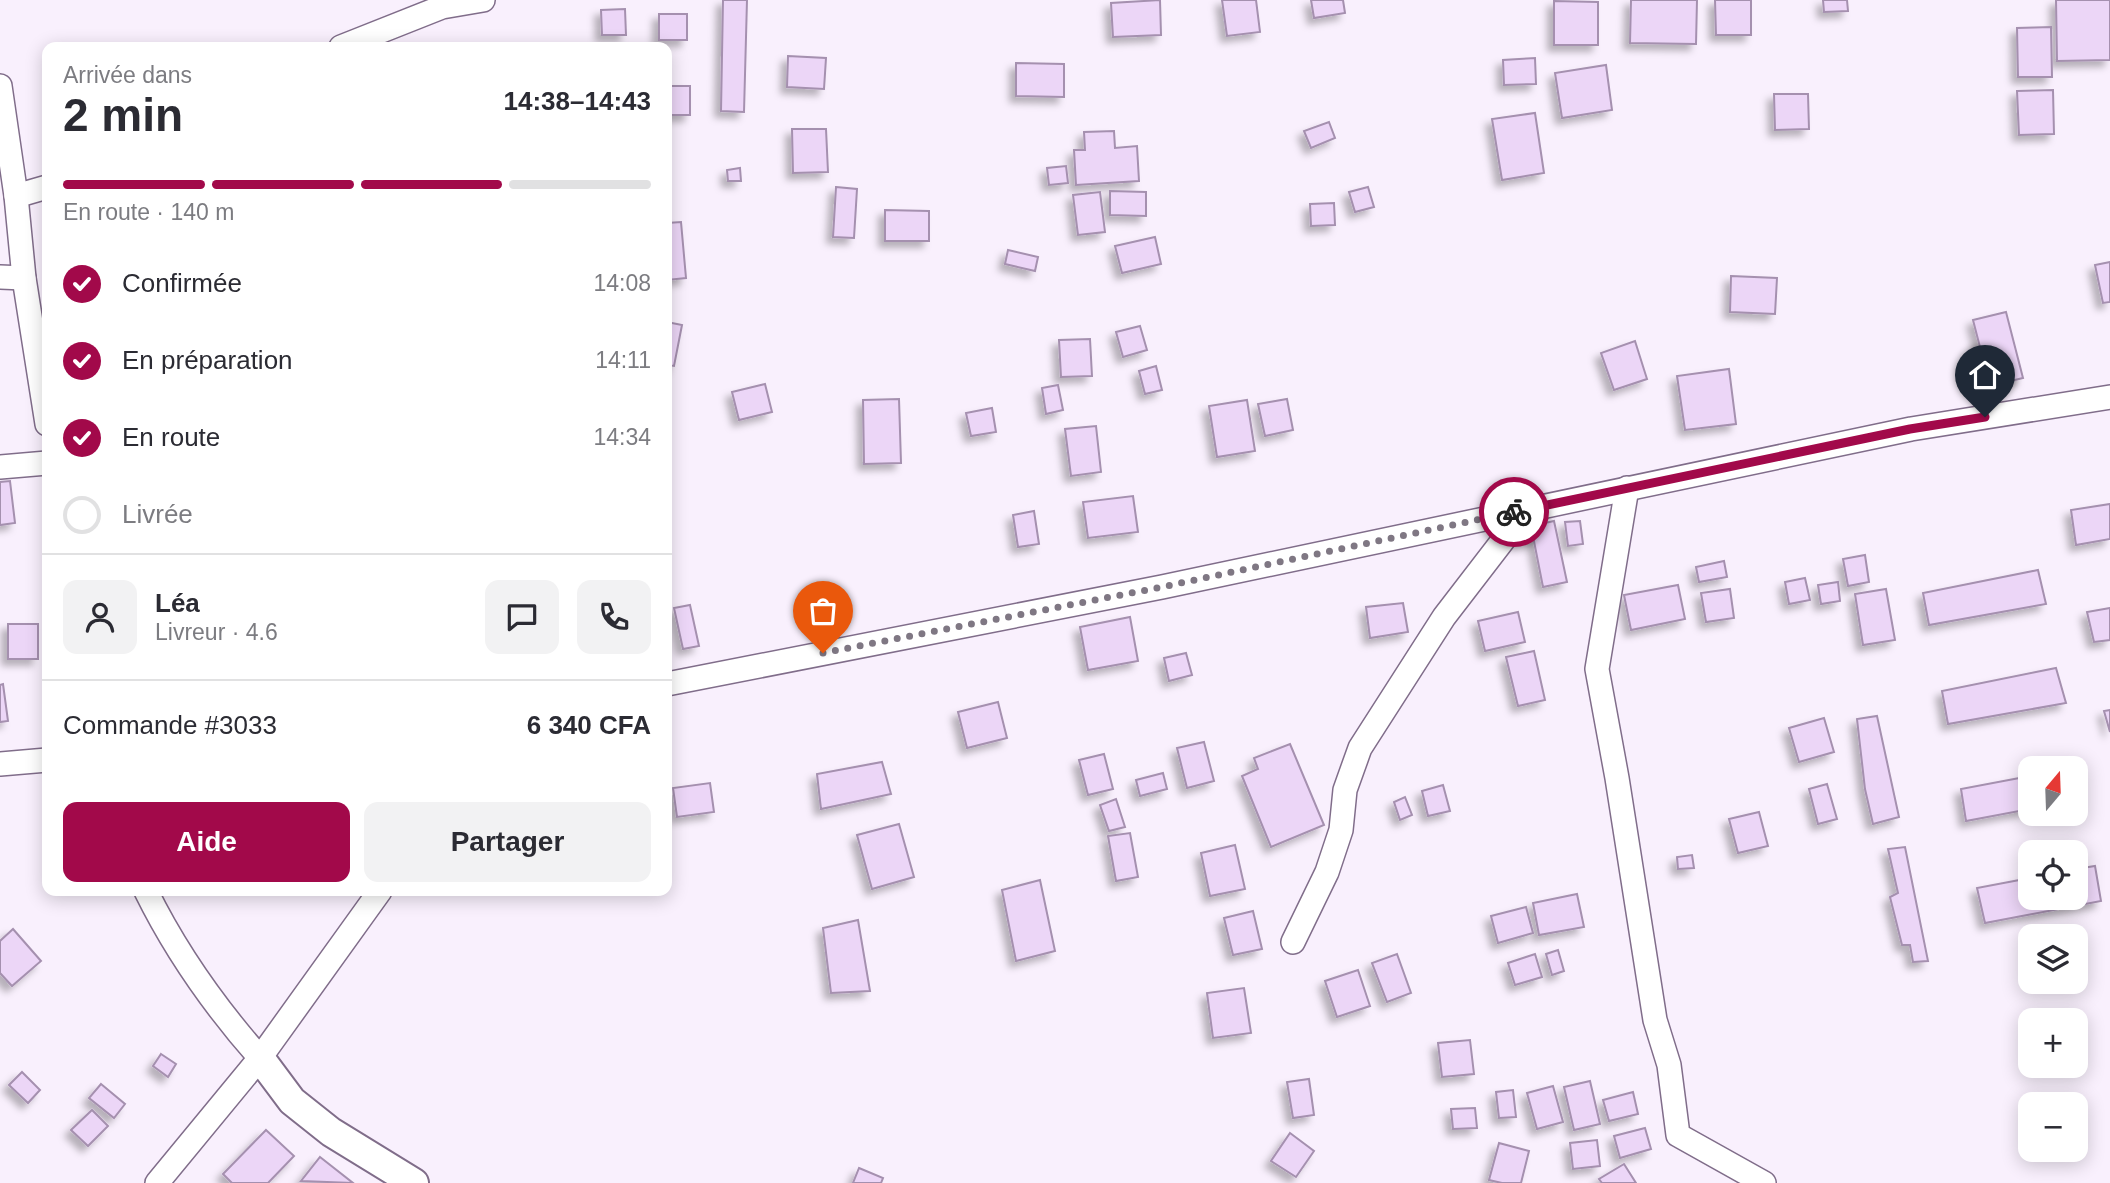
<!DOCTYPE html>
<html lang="fr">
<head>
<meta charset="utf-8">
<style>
	body { margin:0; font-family:Arial,sans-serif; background:#f2f2f3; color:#2b2b33; height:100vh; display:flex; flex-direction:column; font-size:26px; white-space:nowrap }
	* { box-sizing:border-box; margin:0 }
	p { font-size:23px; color:#7c7c81 }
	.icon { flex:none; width:38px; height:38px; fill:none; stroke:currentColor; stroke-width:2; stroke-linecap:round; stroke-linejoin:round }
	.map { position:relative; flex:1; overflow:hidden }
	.side { position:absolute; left:42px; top:42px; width:630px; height:854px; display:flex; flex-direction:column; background:#fff; border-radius:14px; box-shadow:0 4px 18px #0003 }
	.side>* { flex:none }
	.needle { width:46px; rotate:19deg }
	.tools { position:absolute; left:2018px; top:756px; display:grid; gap:14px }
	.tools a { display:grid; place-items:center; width:70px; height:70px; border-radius:14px; background:#fff; box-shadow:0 4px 18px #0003; font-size:35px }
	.pin { position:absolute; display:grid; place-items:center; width:60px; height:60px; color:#fff; margin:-72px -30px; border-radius:50% 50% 50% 0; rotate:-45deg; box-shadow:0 0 7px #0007 }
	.pin .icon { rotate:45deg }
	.courier { position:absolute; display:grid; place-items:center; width:70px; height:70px; margin:-35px; border:5px solid #a2094a; border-radius:50%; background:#fff; color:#222; box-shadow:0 2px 9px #0007 }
	.summary em { font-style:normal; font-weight:600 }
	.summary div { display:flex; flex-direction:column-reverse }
	.summary { display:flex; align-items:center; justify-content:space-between; height:119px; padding:0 21px }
	h1 { font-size:46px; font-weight:600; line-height:52px }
	.bar { display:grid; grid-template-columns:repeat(4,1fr); gap:10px 7px; align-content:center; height:84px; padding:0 21px }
	.bar i { height:9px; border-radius:5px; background:#e1e1e2 }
	.bar .selected { background:#a2094a }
	.bar p { grid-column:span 4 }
	.line { display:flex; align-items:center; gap:18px; padding:0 21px; border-top:2px solid #e1e1e2 }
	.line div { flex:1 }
	.round { display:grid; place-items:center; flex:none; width:74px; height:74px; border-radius:14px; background:#f2f2f3 }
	ol { padding:0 21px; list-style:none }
	li { display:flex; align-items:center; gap:21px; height:77px }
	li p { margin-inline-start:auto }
	li .icon { padding:7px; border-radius:50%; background:#a2094a; color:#fff; stroke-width:4 }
	li:last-child { color:#7c7c81 }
	li i { width:38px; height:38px; border:4px solid #e1e1e2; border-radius:50% }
	.primary-button { display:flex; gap:14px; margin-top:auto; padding:14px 21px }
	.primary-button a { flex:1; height:80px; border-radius:14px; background:#a2094a; color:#fff; font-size:28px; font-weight:600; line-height:80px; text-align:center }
	.primary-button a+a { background:#f2f2f3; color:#2b2b33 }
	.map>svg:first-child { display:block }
</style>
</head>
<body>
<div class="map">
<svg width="2110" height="1183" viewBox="0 0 2110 1183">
	<defs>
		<filter id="shadow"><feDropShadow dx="-6" dy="6" stdDeviation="3.5" flood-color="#0004"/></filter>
	</defs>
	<rect width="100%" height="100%" fill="#f9f0fd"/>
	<g fill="#ecd6f7" stroke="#a590af" stroke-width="2" filter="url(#shadow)">
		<polygon points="723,0 747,0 744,112 721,111"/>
		<polygon points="1160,0 1161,35 1113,37 1111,3"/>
		<polygon points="1222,0 1256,0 1260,32 1227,36"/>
		<polygon points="1311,0 1343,0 1345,13 1314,18"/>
		<polygon points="1631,0 1697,0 1696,44 1630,43"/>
		<polygon points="1715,0 1751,0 1751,35 1716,35"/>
		<polygon points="1823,0 1847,0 1848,11 1824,12"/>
		<polygon points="2056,0 2110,0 2110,60 2057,61"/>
		<polygon points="1554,1 1598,2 1598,45 1554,45"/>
		<polygon points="625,9 626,35 602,35 601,10"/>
		<rect x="659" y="14" width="28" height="26"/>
		<polygon points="2051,27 2052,77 2018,77 2017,28"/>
		<polygon points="788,56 826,58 824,89 787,87"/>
		<polygon points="1535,58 1536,84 1504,85 1503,60"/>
		<polygon points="1016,63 1064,64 1064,97 1016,96"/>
		<polygon points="1606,65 1612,110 1562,118 1555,73"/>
		<rect x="667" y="86" width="23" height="29"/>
		<polygon points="2053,90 2054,134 2019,135 2017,91"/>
		<polygon points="1774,94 1808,94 1809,129 1775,130"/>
		<polygon points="1535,113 1544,173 1502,180 1492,119"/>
		<polygon points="1329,122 1335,138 1311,148 1304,131"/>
		<polygon points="792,129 826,129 828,172 793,173"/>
		<polygon points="1114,131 1115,148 1137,146 1139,181 1076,185 1074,150 1085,150 1084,132"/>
		<polygon points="1066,166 1068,183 1049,185 1047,168"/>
		<polygon points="740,168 741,181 728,181 727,170"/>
		<polygon points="836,187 857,189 854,238 833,237"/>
		<polygon points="1368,187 1374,207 1355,212 1349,192"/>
		<polygon points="1110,191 1146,192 1146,216 1110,215"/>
		<polygon points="1100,192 1105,232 1078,235 1073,195"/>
		<polygon points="1334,203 1335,225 1311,226 1310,204"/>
		<polygon points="885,210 929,211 929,241 885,241"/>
		<polygon points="681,222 686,278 667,280 667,223"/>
		<polygon points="1155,237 1161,264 1122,273 1115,246"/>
		<polygon points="1008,250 1038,257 1035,271 1005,264"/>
		<polygon points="2110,262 2110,302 2103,303 2095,265"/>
		<polygon points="1731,276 1777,278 1775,314 1730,312"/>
		<polygon points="2006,312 2023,378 1990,386 1973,320"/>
		<polygon points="667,322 682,325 674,366 667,365"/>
		<polygon points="1140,326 1147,350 1123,357 1116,332"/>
		<polygon points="1090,339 1092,376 1061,377 1059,340"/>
		<polygon points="1635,341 1647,379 1614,390 1601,353"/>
		<polygon points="1156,366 1162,390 1145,394 1139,371"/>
		<polygon points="1729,369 1736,424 1685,430 1677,376"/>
		<polygon points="765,384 772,412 739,420 732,392"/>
		<polygon points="1058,385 1063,410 1046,414 1042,388"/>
		<polygon points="899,399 901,463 864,464 863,400"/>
		<polygon points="1287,399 1293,430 1265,436 1258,404"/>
		<polygon points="1247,400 1255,451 1217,457 1209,406"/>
		<polygon points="992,408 996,432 971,436 966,413"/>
		<polygon points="1096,426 1101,472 1071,476 1065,429"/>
		<polygon points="10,481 15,523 0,525 0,482"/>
		<polygon points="1133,496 1138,532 1088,538 1083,502"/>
		<polygon points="2110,504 2110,539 2076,545 2071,510"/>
		<polygon points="1034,511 1039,544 1018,547 1013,515"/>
		<polygon points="1554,521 1567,582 1543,587 1531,526"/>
		<polygon points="1580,521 1583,544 1568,546 1565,522"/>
		<polygon points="1865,555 1869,582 1848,586 1843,559"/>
		<polygon points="1724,561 1727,577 1699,582 1696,567"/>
		<polygon points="2038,570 2046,604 1929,625 1923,593"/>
		<polygon points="1805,578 1810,600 1789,604 1785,582"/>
		<polygon points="1838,582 1840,601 1821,604 1818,585"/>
		<polygon points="1678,585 1685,619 1631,630 1624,595"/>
		<polygon points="1730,589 1734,618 1706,622 1701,593"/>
		<polygon points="1886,589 1895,640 1863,645 1855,594"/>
		<polygon points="1403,603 1408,632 1370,638 1366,607"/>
		<polygon points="690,605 699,646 683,649 674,608"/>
		<polygon points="2110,608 2110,640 2094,642 2087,612"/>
		<polygon points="1518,612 1525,642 1485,651 1478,621"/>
		<polygon points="1130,617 1138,661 1088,670 1080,627"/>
		<rect x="8" y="624" width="30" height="35"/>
		<polygon points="1534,651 1545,700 1518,706 1506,657"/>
		<polygon points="1186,653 1192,675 1169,681 1164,658"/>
		<polygon points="2056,668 2066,703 1948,724 1942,691"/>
		<polygon points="3,684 8,721 0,722 0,685"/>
		<polygon points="998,702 1007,738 967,748 958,712"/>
		<polygon points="2110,710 2110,732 2104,711"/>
		<polygon points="1877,716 1899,817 1873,824 1865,789 1857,719"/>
		<polygon points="1824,718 1834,752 1799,762 1789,728"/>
		<polygon points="1204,742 1214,781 1187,788 1177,748"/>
		<polygon points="1290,744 1324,825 1271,847 1242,776 1258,769 1254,758"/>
		<polygon points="1104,754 1113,789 1088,795 1079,760"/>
		<polygon points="882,762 891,794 821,809 817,774"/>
		<polygon points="2076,768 2079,768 2084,799 2076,801"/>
		<polygon points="1163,773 1167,789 1140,796 1136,780"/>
		<polygon points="2030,776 2030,809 1966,821 1961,789"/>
		<polygon points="710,783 714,812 677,817 673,788"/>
		<polygon points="1827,784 1837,819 1818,824 1809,789"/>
		<polygon points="1443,785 1450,811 1428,816 1422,791"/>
		<polygon points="1405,797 1412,815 1400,820 1394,802"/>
		<polygon points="1116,799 1125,827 1109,831 1100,805"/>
		<polygon points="1759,812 1768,846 1738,853 1729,819"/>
		<polygon points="899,824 914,877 872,889 857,835"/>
		<polygon points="1130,833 1138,877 1116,881 1108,836"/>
		<polygon points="1235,845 1245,889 1210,896 1201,853"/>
		<polygon points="1905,847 1928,961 1913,962 1910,945 1902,945 1890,897 1898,893 1888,849"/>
		<polygon points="1692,855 1694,868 1678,869 1677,857"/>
		<polygon points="2095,866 2101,901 1985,923 1977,888 2030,878 2030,898 2076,898 2076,869"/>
		<polygon points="1040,880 1055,951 1016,961 1002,890"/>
		<polygon points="1577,894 1584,927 1539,935 1533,903"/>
		<polygon points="1526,907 1533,933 1498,943 1491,916"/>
		<polygon points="1253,911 1262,949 1233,955 1224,918"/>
		<polygon points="858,920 870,991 831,993 823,928"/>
		<polygon points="13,929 41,961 12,986 0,973 0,941"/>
		<polygon points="1558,950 1564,971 1552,975 1546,954"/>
		<polygon points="1397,954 1411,993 1387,1002 1372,963"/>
		<polygon points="1535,954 1542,977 1515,985 1508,963"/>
		<polygon points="1358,970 1370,1006 1337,1017 1325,981"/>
		<polygon points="1244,988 1251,1033 1213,1038 1207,993"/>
		<polygon points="1470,1040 1474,1074 1442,1077 1438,1043"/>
		<polygon points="161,1054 176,1064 168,1077 153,1066"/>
		<polygon points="22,1072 40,1090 28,1103 9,1085"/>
		<polygon points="1309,1079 1314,1115 1293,1118 1287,1082"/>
		<polygon points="1590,1081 1600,1124 1574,1130 1564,1087"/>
		<polygon points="101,1084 125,1104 114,1118 89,1098"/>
		<polygon points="1553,1086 1563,1122 1537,1129 1527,1093"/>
		<polygon points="1513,1090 1516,1117 1499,1118 1496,1092"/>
		<polygon points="1633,1092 1638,1114 1609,1121 1603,1100"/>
		<polygon points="1475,1108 1477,1128 1453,1129 1451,1109"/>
		<polygon points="92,1110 108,1126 88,1146 71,1130"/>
		<polygon points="1645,1128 1651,1149 1620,1158 1614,1136"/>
		<polygon points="266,1130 294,1156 268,1183 232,1183 223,1174"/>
		<polygon points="1290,1133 1314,1151 1296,1177 1271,1161"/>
		<polygon points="1597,1140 1600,1166 1573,1169 1570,1143"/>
		<polygon points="1499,1143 1529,1151 1521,1183 1502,1183 1489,1180"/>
		<polygon points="320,1157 353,1183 301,1181"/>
		<polygon points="1624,1164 1636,1183 1602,1183 1599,1179"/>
		<polygon points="859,1168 883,1178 881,1183 853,1183"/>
	</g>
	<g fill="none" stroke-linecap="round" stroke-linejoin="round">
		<g stroke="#806d8a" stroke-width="26">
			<g id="minor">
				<polyline points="341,47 442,7 483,0"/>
				<polyline points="0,86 16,196 24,278 47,424"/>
				<polyline points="16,196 47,187"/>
				<polyline points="0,277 24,278"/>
				<polyline points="0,467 47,463"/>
				<polyline points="1627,488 1597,669 1617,778 1655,1020 1669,1065 1678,1135 1764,1183"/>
				<polyline points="667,684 1162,587 1911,429 2110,397"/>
				<polyline points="0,764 47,760"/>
				<path d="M146 891C176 952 215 1007 260 1058"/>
				<polyline points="1293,942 1327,872 1341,830 1345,790 1360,748 1444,617 1527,509"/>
				<polyline points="157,1183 260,1058 380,891"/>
			</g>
		</g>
		<g stroke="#806d8a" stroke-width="32">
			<polyline id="tertiary" points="260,1058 292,1101 331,1132 414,1183"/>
		</g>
		<use href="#minor" stroke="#fff" stroke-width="23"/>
		<use href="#tertiary" stroke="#fff" stroke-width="28"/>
	</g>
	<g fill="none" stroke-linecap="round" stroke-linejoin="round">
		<polyline stroke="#7f7783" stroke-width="7" stroke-dasharray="0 12.6" points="823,653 1162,587 1514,512"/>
		<polyline stroke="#a2094a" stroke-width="9" points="1514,512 1910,429 1985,417"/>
	</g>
</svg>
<div class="tools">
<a><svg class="needle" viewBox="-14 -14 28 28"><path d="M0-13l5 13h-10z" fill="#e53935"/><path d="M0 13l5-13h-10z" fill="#7c7c81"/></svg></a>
<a><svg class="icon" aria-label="locate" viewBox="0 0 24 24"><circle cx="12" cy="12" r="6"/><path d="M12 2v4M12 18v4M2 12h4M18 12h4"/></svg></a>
<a><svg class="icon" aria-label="layers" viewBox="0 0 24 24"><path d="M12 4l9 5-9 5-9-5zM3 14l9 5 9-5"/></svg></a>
<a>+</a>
<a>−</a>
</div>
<div class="pin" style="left:823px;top:653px;background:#ea580c"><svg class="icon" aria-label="bag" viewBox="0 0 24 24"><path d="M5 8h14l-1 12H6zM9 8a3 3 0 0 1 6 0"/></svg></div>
<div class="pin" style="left:1985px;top:417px;background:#1f2937"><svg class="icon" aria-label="home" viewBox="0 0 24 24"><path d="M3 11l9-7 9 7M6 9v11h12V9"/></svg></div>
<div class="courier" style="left:1514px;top:512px"><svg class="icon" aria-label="bike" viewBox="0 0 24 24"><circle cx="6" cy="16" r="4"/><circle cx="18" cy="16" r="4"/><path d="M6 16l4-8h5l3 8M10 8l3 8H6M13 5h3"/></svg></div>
<section class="side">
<div class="summary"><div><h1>2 min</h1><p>Arrivée dans</p></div><em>14:38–14:43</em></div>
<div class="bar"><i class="selected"></i><i class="selected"></i><i class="selected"></i><i></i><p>En route · 140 m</p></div>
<ol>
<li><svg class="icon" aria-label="check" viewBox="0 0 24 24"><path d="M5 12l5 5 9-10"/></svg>Confirmée<p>14:08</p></li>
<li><svg class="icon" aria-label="check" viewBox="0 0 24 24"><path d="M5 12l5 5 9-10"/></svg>En préparation<p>14:11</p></li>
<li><svg class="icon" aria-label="check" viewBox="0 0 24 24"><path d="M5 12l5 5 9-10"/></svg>En route<p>14:34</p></li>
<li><i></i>Livrée</li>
</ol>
<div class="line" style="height:126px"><a class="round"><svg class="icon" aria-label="person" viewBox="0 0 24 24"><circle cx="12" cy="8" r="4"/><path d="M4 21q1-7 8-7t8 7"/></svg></a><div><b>Léa</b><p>Livreur · 4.6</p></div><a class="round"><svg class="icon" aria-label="chat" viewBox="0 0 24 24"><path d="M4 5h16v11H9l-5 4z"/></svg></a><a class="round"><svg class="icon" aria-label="phone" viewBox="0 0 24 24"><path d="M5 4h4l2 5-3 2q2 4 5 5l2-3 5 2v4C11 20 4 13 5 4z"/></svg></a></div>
<div class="line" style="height:91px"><div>Commande #3033</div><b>6 340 CFA</b></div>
<div class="primary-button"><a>Aide</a><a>Partager</a></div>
</section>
</div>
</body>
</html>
